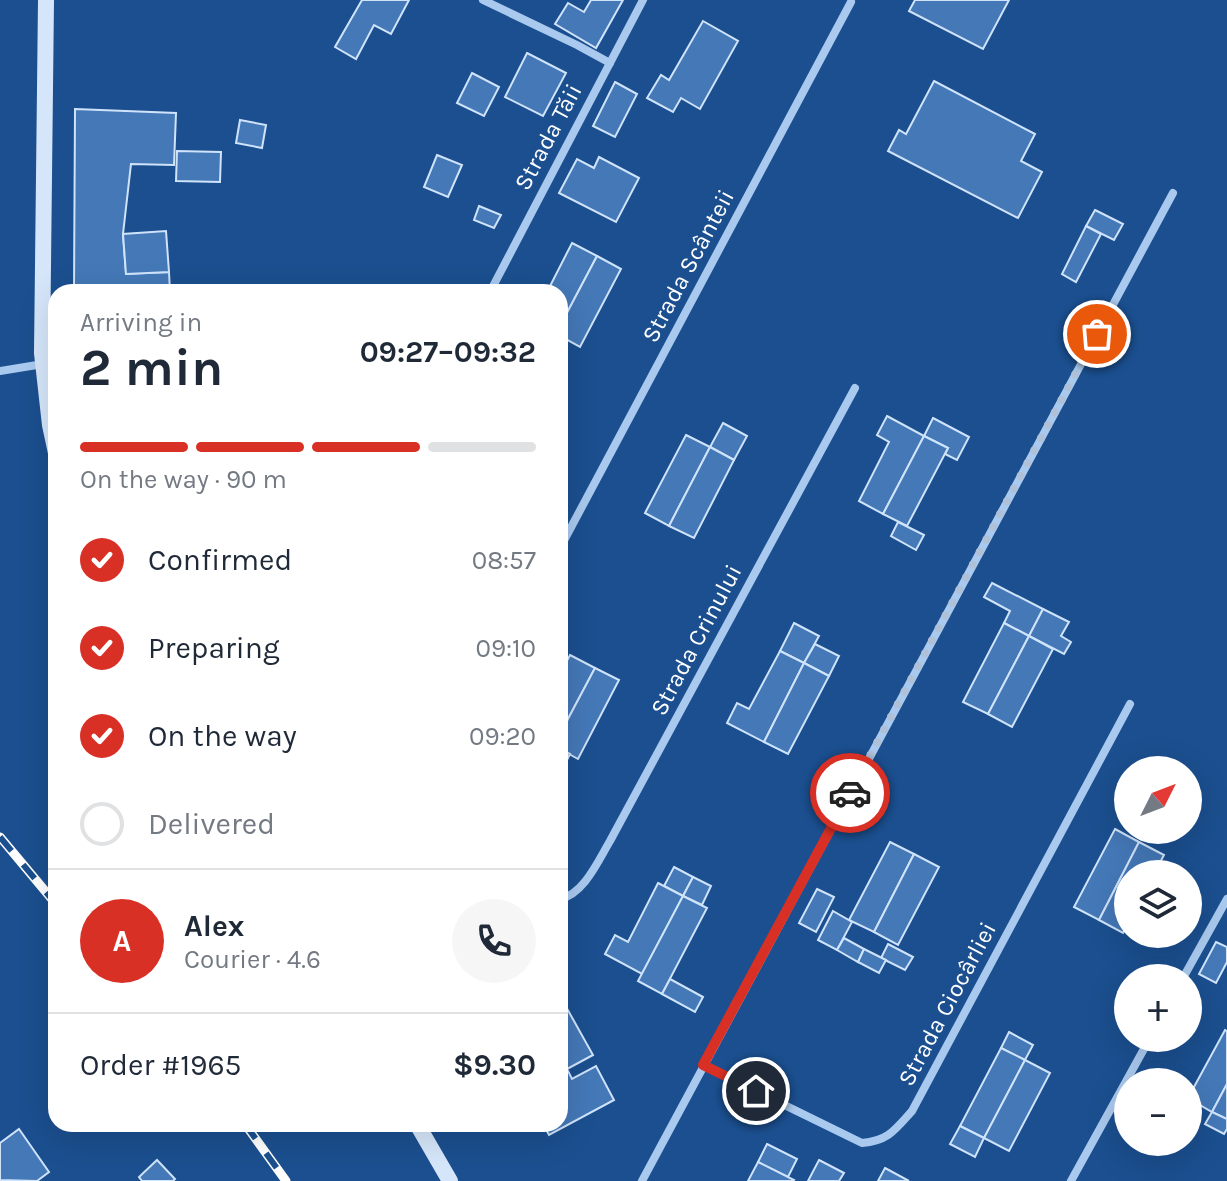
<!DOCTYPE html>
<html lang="en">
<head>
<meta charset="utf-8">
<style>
	body { margin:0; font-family:Karla,sans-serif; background:#f6f6f7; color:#1f2937; height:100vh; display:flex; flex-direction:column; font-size:30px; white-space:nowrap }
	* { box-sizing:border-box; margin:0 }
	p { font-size:26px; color:#747a83 }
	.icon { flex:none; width:44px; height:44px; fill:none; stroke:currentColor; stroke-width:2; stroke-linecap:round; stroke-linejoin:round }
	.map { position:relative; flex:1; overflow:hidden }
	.drawer { position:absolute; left:48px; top:284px; width:520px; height:848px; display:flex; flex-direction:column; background:#fff; border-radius:24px; box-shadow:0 8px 32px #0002 }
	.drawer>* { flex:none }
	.needle { width:52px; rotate:48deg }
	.controls { position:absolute; left:1114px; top:756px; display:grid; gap:16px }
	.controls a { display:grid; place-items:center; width:88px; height:88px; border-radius:50%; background:#fff; box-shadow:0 8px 32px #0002; font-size:40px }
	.pin { position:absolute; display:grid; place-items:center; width:68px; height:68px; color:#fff; margin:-34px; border:4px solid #fff; border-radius:50%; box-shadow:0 2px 8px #0007 }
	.courier { position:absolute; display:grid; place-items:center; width:80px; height:80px; margin:-40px; border:6px solid #d93025; border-radius:50%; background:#fff; color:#222; box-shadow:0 2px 10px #0007 }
	.overview em { font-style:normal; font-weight:700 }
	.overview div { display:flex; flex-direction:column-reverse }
	.overview { display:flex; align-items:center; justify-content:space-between; height:136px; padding:0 32px }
	h1 { font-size:52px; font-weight:700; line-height:60px }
	.bar { display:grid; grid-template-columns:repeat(4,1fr); gap:12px 8px; align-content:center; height:96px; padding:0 32px }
	.bar i { height:10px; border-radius:6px; background:#e0e1e3 }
	.bar .selected { background:#d93025 }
	.bar p { grid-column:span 4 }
	.line { display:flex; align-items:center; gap:20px; padding:0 32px; border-top:2px solid #e0e1e3 }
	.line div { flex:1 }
	.round { display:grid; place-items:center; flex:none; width:84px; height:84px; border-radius:42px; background:#f6f6f7 }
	ol { padding:0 32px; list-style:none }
	li { display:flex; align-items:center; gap:24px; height:88px }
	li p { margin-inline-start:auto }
	li .icon { padding:8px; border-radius:50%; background:#d93025; color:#fff; stroke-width:4 }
	li:last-child { color:#747a83 }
	li i { width:44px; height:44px; border:4px solid #e0e1e3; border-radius:50% }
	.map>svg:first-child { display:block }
</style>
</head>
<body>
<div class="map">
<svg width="1227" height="1181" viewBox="0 0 1227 1181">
	<rect width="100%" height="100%" fill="#1b4f8f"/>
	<g fill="#4478b7" stroke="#cfe3fa" stroke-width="2">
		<polygon points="362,0 409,0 391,34 374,25 356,59 335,47"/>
		<polygon points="591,0 623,0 596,48 555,24 568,3 584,12"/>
		<polygon points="915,0 1009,0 983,49 909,11"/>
		<polygon points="703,21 738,41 700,109 681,98 673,112 647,98 661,75 669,80"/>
		<polygon points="527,53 566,73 543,116 505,97"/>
		<polygon points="472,73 499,87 484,116 457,103"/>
		<polygon points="934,81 1035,134 1021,161 1042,172 1018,218 888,151 899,130 906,134"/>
		<polygon points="615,82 637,94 615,137 593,126"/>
		<polygon points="75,109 176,113 174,165 131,164 123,234 126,274 169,272 170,292 74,292"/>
		<polygon points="240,120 266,125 262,148 236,143"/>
		<polygon points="177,151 221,152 220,182 176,181"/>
		<polygon points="437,155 462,165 448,197 424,187"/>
		<polygon points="599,157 639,178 616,222 559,193 577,159 594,168"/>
		<polygon points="479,206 501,215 494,228 474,220"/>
		<polygon points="1095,210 1123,224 1114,240 1086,226"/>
		<polygon points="1086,226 1101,234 1076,282 1062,274"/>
		<polygon points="166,231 169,272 126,274 123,234"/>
		<polygon points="572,243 597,256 560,326 560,292 547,292"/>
		<polygon points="597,256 621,269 580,347 560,336 560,326"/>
		<polygon points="887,416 924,436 883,514 859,501 889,442 877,435"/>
		<polygon points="933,418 969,437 957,460 945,454 948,448 924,436"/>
		<polygon points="723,423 747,436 734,460 710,447"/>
		<polygon points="686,435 710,447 669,526 645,513"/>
		<polygon points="924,436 948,448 907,526 883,514"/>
		<polygon points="710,447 734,460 694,538 669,526"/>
		<polygon points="898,522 924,535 916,550 891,536"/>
		<polygon points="992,583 1043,609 1029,636 1004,623 1010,611 984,597"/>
		<polygon points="1043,609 1069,622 1061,636 1071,642 1064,654 1029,636"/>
		<polygon points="794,623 819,636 804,663 780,651"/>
		<polygon points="1004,623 1029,636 988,714 963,702"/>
		<polygon points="1029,636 1053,649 1012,727 988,714"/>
		<polygon points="815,644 839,656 829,676 804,663"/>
		<polygon points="780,651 804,663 764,742 727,723 737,703 749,709"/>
		<polygon points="570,655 595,668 560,734 560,674"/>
		<polygon points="804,663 829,676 788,754 764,742"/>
		<polygon points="595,668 619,680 578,759 560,749 560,734"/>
		<polygon points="560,749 570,754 562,770 560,769"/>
		<polygon points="1115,829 1139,842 1099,920 1074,907"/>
		<polygon points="890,842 914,854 874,932 849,920"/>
		<polygon points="1139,842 1164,855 1154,874 1128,874 1128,923 1123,933 1099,920"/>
		<polygon points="914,854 939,867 898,945 874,932"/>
		<polygon points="674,867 693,877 683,896 664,886"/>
		<polygon points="693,877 711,886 702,905 683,896"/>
		<polygon points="658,883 683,896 642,974 605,954 615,935 628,942"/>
		<polygon points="817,889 834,897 816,932 799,923"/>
		<polygon points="683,896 707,908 662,994 638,981"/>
		<polygon points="833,911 852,922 837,950 818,940"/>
		<polygon points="844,938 864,949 858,962 837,950"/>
		<polygon points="1216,942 1227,947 1227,962 1216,983 1199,974"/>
		<polygon points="888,944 913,957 905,970 881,958"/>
		<polygon points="864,949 886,960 879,973 858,962"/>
		<polygon points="670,979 703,997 695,1012 662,994"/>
		<polygon points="560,996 593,1055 567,1069 572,1079 596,1066 614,1100 549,1135 543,1124 560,1124"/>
		<polygon points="1225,1030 1227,1031 1227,1084 1212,1112 1188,1098"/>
		<polygon points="1009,1032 1033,1045 1025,1060 1001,1048"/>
		<polygon points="1001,1048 1025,1060 984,1138 960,1126"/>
		<polygon points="1025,1060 1050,1073 1009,1151 984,1138"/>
		<polygon points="1227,1084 1227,1119 1212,1112"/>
		<polygon points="1212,1112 1227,1119 1227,1129 1224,1134 1205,1124"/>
		<polygon points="960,1126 984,1138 975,1157 950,1144"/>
		<polygon points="19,1129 49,1172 37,1181 0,1180 0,1143"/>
		<polygon points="767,1144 797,1159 788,1177 758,1162"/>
		<polygon points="157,1160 175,1179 173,1181 142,1181 139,1177"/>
		<polygon points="819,1160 844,1173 839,1181 808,1181"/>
		<polygon points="758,1162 794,1180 793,1181 748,1181"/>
		<polygon points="885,1168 909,1181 878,1181"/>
	</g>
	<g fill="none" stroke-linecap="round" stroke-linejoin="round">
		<g stroke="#a9c9ee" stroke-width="8">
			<polyline points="483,0 577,45 610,63"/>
			<polyline points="490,292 643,0"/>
			<polyline points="0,371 43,364"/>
			<polyline points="560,548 851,2"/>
			<path d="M560 899C584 894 598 861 610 841L855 388"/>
			<polyline points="1183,978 1227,899"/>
			<path d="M703 1065 862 1143C888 1141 895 1130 912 1111L1130 704"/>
			<polyline points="642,1181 1173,193"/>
			<polyline points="1071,1181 1150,1038"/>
		</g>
		<g stroke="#d6e6fa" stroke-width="16">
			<polyline points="46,0 42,353 50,425 56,453"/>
			<polyline points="417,1124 450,1181"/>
		</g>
		<g stroke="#fff" stroke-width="9">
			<g id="rail">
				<polyline points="0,837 56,904"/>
				<polyline points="245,1124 286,1181"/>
			</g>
		</g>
		<use href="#rail" stroke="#1b4f8f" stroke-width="6" stroke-dasharray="18" stroke-linecap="butt"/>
	</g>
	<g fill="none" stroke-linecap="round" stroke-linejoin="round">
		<polyline stroke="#afc1d8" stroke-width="8" stroke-dasharray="0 14.4" points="850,793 1097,334"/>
		<polyline stroke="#d93025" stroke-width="10" points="756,1091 703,1065 850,793"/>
	</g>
	<g text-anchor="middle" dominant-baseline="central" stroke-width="8" stroke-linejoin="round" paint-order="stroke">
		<g font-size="24" fill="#fff" stroke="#1b4f8f">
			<text transform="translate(548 137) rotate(-62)">Strada Tăii</text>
			<text transform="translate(688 266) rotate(-62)">Strada Scânteii</text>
			<text transform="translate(696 640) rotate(-62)">Strada Crinului</text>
			<text transform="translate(947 1004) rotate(-62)">Strada Ciocârliei</text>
		</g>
	</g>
</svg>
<div class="controls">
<a><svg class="needle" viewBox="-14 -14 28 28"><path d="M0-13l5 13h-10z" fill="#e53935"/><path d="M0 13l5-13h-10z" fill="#747a83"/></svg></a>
<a><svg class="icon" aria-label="layers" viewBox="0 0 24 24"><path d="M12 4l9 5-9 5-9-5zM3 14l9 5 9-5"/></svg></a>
<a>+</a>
<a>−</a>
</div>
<div class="pin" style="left:1097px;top:334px;background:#ea580c"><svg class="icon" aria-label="bag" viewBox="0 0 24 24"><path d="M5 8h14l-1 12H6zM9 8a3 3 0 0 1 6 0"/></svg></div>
<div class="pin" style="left:756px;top:1091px;background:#1f2937"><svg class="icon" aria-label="home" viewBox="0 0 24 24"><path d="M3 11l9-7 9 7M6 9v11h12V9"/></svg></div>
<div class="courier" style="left:850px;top:793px"><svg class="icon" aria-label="car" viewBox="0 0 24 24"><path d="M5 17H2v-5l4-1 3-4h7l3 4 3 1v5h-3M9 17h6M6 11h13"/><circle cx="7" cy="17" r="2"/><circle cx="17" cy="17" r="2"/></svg></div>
<section class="drawer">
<div class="overview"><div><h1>2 min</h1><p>Arriving in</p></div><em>09:27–09:32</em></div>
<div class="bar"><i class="selected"></i><i class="selected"></i><i class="selected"></i><i></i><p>On the way · 90 m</p></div>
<ol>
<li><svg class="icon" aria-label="check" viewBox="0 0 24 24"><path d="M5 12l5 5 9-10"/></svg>Confirmed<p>08:57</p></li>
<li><svg class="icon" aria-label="check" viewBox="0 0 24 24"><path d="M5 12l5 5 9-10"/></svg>Preparing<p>09:10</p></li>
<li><svg class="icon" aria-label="check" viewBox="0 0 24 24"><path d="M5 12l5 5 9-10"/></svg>On the way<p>09:20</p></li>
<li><i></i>Delivered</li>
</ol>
<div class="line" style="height:144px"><b class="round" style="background:#d93025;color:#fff">A</b><div><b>Alex</b><p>Courier · 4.6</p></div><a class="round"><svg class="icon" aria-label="phone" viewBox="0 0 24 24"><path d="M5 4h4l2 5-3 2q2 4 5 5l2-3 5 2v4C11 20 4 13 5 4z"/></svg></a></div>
<div class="line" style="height:104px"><div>Order #1965</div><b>$9.30</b></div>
</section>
</div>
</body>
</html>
